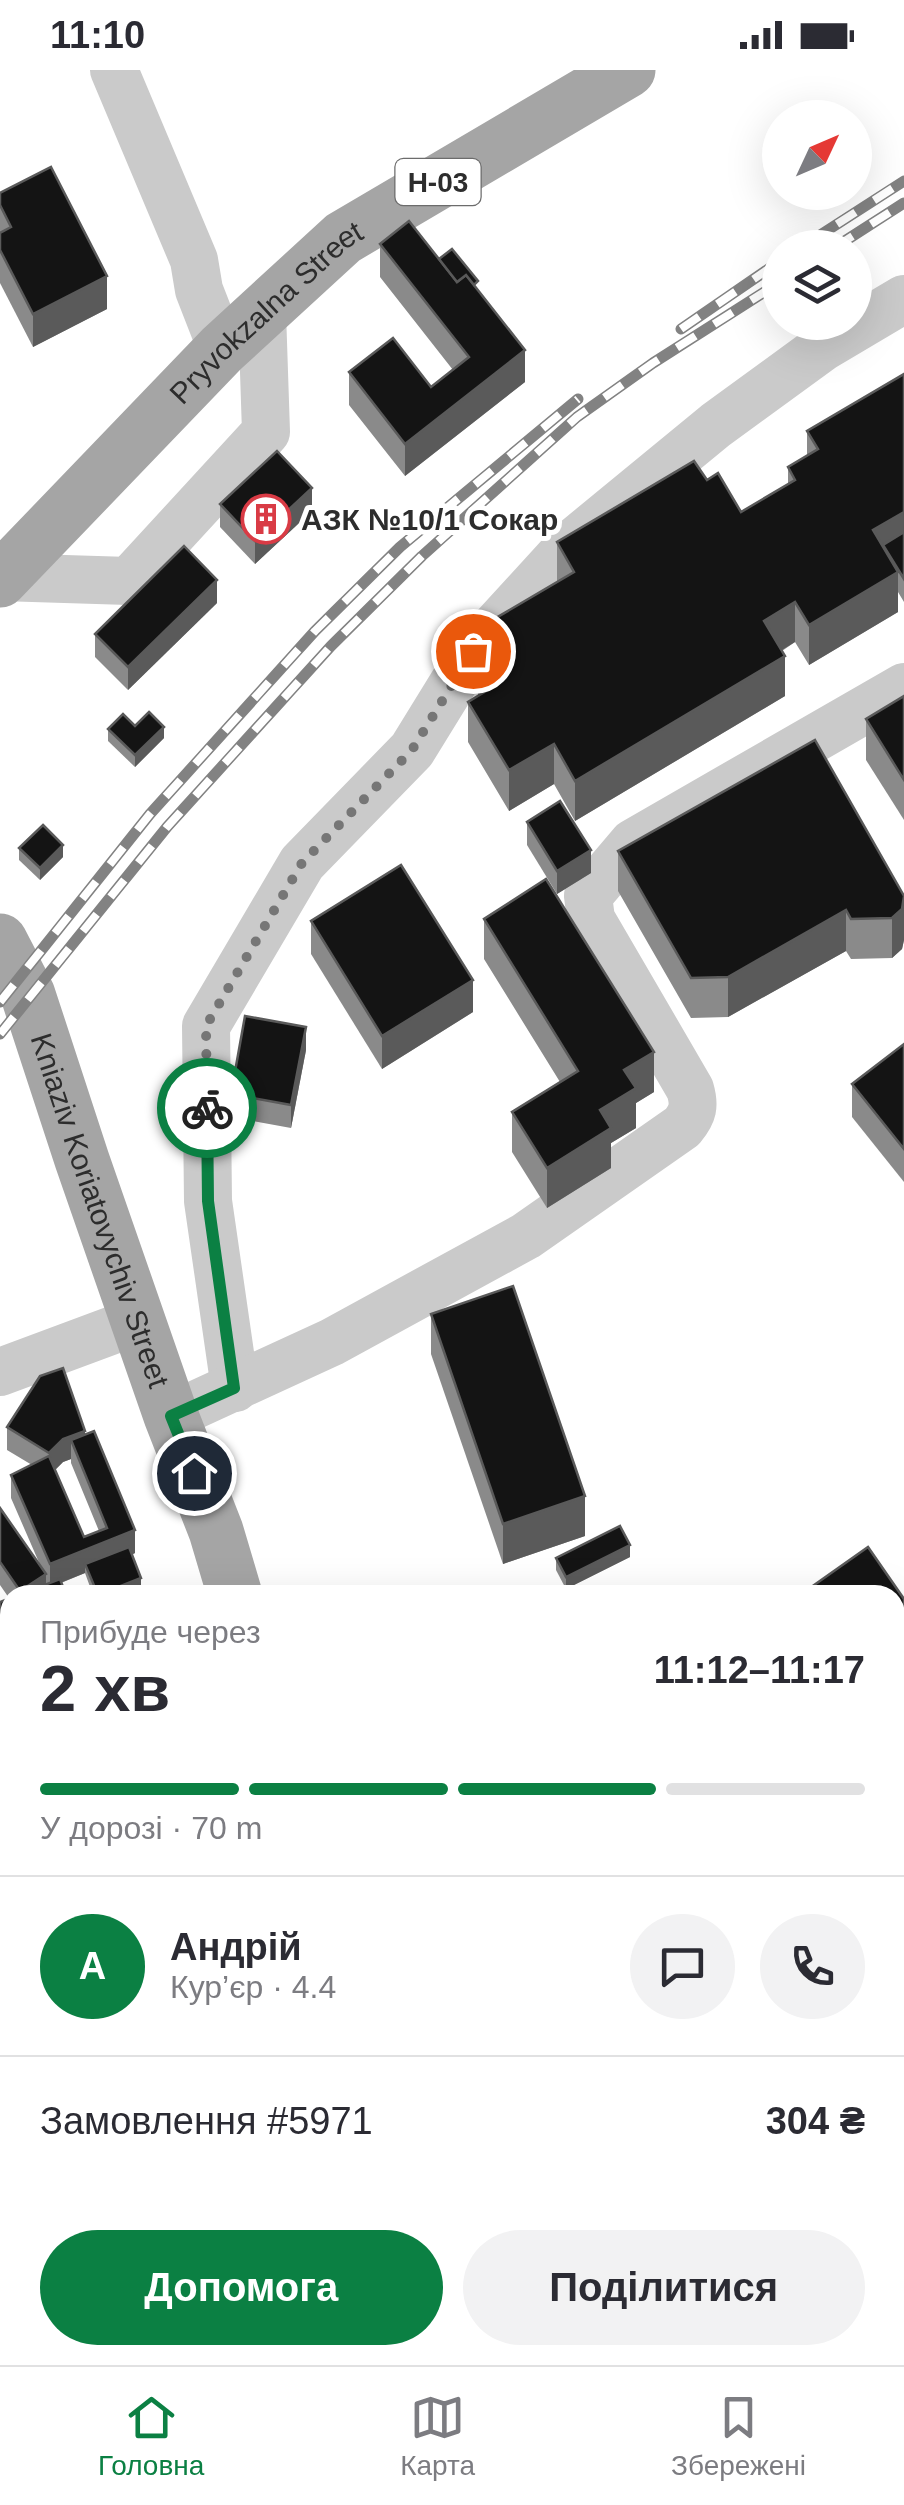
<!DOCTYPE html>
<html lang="uk">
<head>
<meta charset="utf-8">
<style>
	body { margin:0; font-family:Arial,sans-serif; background:#f2f2f3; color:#2b2b33; height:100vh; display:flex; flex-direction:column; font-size:38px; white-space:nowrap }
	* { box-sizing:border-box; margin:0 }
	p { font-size:32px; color:#7c7c81 }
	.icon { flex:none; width:55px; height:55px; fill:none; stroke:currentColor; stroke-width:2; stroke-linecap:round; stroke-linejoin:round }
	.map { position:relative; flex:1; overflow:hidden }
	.sheet { position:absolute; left:0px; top:1515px; width:905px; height:780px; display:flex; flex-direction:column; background:#fff; border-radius:30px 30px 0 0; box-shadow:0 10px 40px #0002 }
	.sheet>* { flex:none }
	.needle { width:65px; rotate:46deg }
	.controls { position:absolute; left:762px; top:30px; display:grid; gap:20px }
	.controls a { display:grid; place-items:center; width:110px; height:110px; border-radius:50%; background:#fff; box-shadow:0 10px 40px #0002; font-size:50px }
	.pin { position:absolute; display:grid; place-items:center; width:85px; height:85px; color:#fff; margin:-42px; border:5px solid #fff; border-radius:50%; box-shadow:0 2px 10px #0007 }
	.courier { position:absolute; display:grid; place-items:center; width:100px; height:100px; margin:-50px; border:8px solid #0b8043; border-radius:50%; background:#fff; color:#222; box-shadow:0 2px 12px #0007 }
	.head em { font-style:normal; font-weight:700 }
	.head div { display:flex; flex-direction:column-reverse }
	.head { display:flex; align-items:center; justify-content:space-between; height:170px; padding:0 40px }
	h1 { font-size:65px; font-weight:700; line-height:75px }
	.bar { display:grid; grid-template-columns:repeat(4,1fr); gap:15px 10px; align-content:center; height:120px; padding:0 40px }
	.bar i { height:12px; border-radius:8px; background:#e1e1e2 }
	.bar .current { background:#0b8043 }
	.bar p { grid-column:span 4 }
	.line { display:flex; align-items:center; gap:25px; padding:0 40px; border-top:2px solid #e1e1e2 }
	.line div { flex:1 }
	.round { display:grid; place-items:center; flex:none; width:105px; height:105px; border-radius:52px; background:#f2f2f3 }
	.primary-button { display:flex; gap:20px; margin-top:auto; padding:20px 40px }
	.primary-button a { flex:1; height:115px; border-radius:60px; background:#0b8043; color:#fff; font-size:40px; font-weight:700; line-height:115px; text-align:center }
	.primary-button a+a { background:#f2f2f3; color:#2b2b33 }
	.status { display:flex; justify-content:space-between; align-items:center; height:70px; padding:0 50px; background:#fff; direction:ltr }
	.status svg { height:28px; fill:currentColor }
	.menu { display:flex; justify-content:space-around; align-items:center; height:140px; border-top:2px solid #e1e1e2; background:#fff; font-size:28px; color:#7c7c81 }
	.menu a { display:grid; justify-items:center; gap:5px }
	.menu .current { color:#0b8043 }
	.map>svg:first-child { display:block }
</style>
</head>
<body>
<div class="status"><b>11:10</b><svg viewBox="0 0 49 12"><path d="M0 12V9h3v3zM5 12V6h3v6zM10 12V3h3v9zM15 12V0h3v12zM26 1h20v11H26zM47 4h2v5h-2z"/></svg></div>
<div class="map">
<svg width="904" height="2295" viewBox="0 0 904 2295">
	<rect width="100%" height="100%" fill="#fff"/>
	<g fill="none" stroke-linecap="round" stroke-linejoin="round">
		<g stroke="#cacaca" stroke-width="48">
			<polyline points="114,0 194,190 199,220 222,279"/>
			<polyline points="0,507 129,511 266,362 262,242"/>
			<polyline points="0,1302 140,1250"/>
			<polyline points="235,1318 208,1131 206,956 302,793 412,680 473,581 570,475 716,355 823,277 904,229"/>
			<path d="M171 1346 332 1272 526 1166 682 1057C693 1044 695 1036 690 1019L591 849 588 826 633 773 904 617"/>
			<polyline points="895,2259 904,2253"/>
			<polyline points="845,2295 859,2285"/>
		</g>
		<g stroke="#a5a5a5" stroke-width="55">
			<path id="s1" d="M0 510 222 279 343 168 628 0"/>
			<path id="s2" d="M0 871 28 925 82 1090 171 1346 216 1461 235 1525"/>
			<polyline points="461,2285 464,2295"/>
		</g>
		<g stroke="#828282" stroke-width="11">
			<g id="rail">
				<polyline points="800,178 904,111"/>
				<polyline points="834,178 904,133"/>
				<polyline points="681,259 780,191"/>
				<polyline points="0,932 150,744 315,561 400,477 578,329"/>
				<polyline points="0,964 167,757 331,576 422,486 577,347 653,293 780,212"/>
			</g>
		</g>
		<use href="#rail" stroke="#fff" stroke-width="8" stroke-dasharray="22" stroke-linecap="butt"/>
	</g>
	<g fill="#8a8a8a" fill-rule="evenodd">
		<polygon points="0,123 107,239 33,277 0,213"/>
		<polygon points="380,174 439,189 478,221 525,312 405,406 349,335 349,302 431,317 453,300 380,207"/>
		<polygon points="904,304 904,532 898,522 898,542 809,595 795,572 782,581 785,626 575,751 554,714 509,741 468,672 468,632 478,626 478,609 489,603 484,595 484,555 557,512 557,472 707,410 741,442 788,414 788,397 807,386 807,361"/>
		<polygon points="220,434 312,441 255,494 220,457"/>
		<polygon points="217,533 128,620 95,587 95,564"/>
		<polygon points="904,626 904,750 866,690 866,649"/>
		<polygon points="135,656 164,668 135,697 108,671 108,659"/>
		<polygon points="527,752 591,803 557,824 527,775"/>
		<polygon points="19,778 63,787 40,810 19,790"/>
		<polygon points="618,781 904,826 904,870 902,879 892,888 851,889 846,881 728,947 691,948 618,821"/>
		<polygon points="484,849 654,1022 636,1033 636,1058 611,1073 611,1098 547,1138 512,1082 512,1042 560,1012 484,889"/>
		<polygon points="311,851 473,942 382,999 311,884"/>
		<polygon points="904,974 904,1112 852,1047 852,1014"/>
		<polygon points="306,980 291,1058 231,1047 231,1024"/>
		<polygon points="431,1244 585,1466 503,1494 431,1284"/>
		<path d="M7 1357 85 1364 135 1483 132 1485 141 1520 129 1525H93L85 1503 61 1513 66 1525H10V1628L0 1602V1532L9 1528 0 1515V1438L41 1497 11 1428V1405L32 1395 7 1380ZM71 1389V1393L99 1461 84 1467 55 1400 63 1392Z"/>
		<polygon points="630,1487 566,1519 556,1500 556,1488"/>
		<polygon points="10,1937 10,2006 0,1983 0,1941"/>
		<polygon points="603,2285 688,2285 695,2295 606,2295"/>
		<polygon points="690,2285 786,2285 786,2286 776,2295 697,2295"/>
	</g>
	<g fill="#5a5a5a">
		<polygon points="107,206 107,239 33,277 33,244"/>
		<polygon points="525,280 525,312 405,406 405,374"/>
		<polygon points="312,418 312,441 255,494 255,471"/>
		<polygon points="904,442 904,482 883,495 873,460"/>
		<polygon points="898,502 898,542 809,595 809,555"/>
		<polygon points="217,510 217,533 128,620 128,597"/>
		<polygon points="795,532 795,572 764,591 764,551"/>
		<polygon points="785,586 785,626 575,751 575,711"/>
		<polygon points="164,657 164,668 135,697 135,685"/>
		<polygon points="554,674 554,714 509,741 509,700"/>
		<polygon points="63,775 63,787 40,810 40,798"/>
		<polygon points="591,780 591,803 557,824 557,801"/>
		<polygon points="904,830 904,870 902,879 892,888 892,848"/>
		<polygon points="846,840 846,881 728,947 728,907"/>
		<polygon points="473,910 473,942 382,999 382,966"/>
		<polygon points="306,957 306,980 291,1058 291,1035"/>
		<polygon points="654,982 654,1022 636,1033 636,1058 611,1073 611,1098 547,1138 547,1098 600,1040 624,1000"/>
		<polygon points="85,1361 85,1384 71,1370 71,1389 63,1392 49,1406 49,1383 63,1369"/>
		<polygon points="585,1426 585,1466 503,1494 503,1454"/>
		<polygon points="135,1460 135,1483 89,1502 85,1494 85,1503 50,1517 50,1494"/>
		<polygon points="630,1475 630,1487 566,1519 566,1507"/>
		<polygon points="46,1504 46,1525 20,1525 20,1521"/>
		<polygon points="141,1508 141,1520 129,1525 99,1525"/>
		<polygon points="904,1696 904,1774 895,1781 895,1702"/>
		<polygon points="10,1832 10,1844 2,1847 2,1835"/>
		<polygon points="904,1918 904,1951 895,1957 895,1925"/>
		<polygon points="739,2285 786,2285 786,2286 776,2295 727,2295"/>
	</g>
	<g fill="#141414" stroke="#5a5a5a" stroke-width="2.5">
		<polygon points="51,97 107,206 33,244 0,180 0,163 11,157 0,135 0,123"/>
		<polygon points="409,151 457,212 466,205 525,280 405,374 349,302 393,268 431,317 469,287 380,174"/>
		<polygon points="452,179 478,211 474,215 466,205 457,212 439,189"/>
		<polygon points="904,304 904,442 873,460 898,502 809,555 795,532 764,551 785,586 575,711 554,674 509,700 468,632 486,621 478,609 506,592 484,555 574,502 557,472 694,391 707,410 718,403 741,442 795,410 788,397 818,379 807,361"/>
		<polygon points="277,381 312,418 255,471 220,434"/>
		<polygon points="904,462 904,509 883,475"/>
		<polygon points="184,476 217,510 128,597 95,564"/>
		<polygon points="904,626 904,710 866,649"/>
		<polygon points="149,642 164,657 135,685 108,659 123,644 135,656"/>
		<polygon points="815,670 904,826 902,839 892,848 851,849 846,840 728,907 691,908 618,781"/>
		<polygon points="560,731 591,780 557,801 527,752"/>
		<polygon points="43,755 63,775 40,798 19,778"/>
		<polygon points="401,795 473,910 382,966 311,851"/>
		<polygon points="546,809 654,982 624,1000 636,1018 600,1040 611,1058 547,1098 512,1042 578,1001 484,849"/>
		<polygon points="245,946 306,957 291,1035 231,1024"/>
		<polygon points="904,974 904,1079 852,1014"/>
		<polygon points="513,1216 585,1426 503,1454 431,1244"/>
		<polygon points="63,1298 85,1361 63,1369 49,1383 7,1357 40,1306"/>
		<polygon points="94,1361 135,1460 50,1494 11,1405 49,1386 84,1467 107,1458 71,1370"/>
		<polygon points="0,1438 46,1504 20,1521 0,1492"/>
		<polygon points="620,1456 630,1475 566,1507 556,1488"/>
		<polygon points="129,1477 141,1508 98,1525 85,1494"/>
		<polygon points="868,1477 904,1529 904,1696 895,1702 895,1525 800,1525"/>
		<polygon points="60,1509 66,1525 18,1525"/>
		<polygon points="540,1520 541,1525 525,1525"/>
		<polygon points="10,1528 10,1605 0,1579 0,1532"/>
		<polygon points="895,1711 904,1724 904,1734 895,1741"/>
		<polygon points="10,1801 10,1832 2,1835 0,1828 0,1805"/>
		<polygon points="904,1819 904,1918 895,1925 895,1825"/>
		<polygon points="10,1937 10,1983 0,1960 0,1941"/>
		<polygon points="317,2285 403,2285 406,2295 282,2295"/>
		<polygon points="607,2285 688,2285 695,2295 610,2295"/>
		<polygon points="717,2285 739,2285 727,2295 724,2295"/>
	</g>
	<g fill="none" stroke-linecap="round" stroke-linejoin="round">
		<polyline stroke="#767676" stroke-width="10" stroke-dasharray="0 18" points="207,1038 206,956 302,793 412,680 473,581"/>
		<polyline stroke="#0b8043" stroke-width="12" points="194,1403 171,1346 234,1318 208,1131 207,1038"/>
	</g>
	<defs>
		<g id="building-ring" transform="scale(2.5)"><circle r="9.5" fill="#fff" stroke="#d93b45" stroke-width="1.5"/><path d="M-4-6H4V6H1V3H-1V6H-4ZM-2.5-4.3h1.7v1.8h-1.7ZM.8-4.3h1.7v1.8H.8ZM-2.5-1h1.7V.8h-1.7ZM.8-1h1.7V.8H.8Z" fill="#d93b45"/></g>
	</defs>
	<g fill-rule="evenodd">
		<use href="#building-ring" x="266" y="449"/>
	</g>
	<g text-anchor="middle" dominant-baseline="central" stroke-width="10" stroke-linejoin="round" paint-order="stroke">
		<rect fill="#fff" stroke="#6c6c6c" stroke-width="2.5" x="395.5" y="89" width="85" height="46" rx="8"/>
		<g font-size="28" font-weight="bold" fill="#2d2d2d">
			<text x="438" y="112">Н-03</text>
		</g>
		<g font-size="30" fill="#2d2d2d" stroke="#fff">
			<text stroke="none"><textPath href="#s1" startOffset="378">Pryvokzalna Street</textPath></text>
			<text stroke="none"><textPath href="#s2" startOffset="288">Kniaziv Koriatovychiv Street</textPath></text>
		</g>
		<g font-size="30" font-weight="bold" fill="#2d2d2d" stroke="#fff" text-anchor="start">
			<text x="301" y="449">АЗК №10/1 Сокар</text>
		</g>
	</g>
</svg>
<div class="controls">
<a><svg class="needle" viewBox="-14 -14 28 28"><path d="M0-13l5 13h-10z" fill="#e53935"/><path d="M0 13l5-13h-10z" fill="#7c7c81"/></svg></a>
<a><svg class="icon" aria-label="layers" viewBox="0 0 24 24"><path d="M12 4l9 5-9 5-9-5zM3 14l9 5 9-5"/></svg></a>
</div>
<div class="pin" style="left:473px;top:581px;background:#ea580c"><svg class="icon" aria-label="bag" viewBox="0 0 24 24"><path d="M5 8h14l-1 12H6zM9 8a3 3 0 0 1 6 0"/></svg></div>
<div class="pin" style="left:194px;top:1403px;background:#1f2937"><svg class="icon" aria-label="home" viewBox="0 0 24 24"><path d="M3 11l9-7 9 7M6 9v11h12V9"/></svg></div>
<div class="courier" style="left:207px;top:1038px"><svg class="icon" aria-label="bike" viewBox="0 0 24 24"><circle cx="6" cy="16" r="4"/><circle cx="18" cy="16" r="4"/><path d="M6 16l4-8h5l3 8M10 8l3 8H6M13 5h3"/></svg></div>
<section class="sheet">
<div class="head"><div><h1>2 хв</h1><p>Прибуде через</p></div><em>11:12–11:17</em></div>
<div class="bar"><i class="current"></i><i class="current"></i><i class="current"></i><i></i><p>У дорозі · 70 m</p></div>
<div class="line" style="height:180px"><b class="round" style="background:#0b8043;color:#fff">А</b><div><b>Андрій</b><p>Кур’єр · 4.4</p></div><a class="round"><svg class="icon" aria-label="chat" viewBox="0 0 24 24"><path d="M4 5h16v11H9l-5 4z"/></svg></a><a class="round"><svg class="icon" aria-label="phone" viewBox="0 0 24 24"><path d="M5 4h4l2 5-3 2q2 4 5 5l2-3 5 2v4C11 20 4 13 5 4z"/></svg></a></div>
<div class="line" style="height:130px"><div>Замовлення #5971</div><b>304 ₴</b></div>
<div class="primary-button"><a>Допомога</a><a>Поділитися</a></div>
</section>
</div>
<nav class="menu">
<a class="current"><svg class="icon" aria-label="home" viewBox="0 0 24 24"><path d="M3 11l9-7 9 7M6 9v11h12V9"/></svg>Головна</a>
<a><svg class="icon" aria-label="map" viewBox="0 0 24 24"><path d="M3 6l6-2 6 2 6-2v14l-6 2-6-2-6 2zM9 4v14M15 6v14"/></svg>Карта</a>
<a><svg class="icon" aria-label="saved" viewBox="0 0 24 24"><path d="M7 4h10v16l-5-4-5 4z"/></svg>Збережені</a>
</nav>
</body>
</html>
